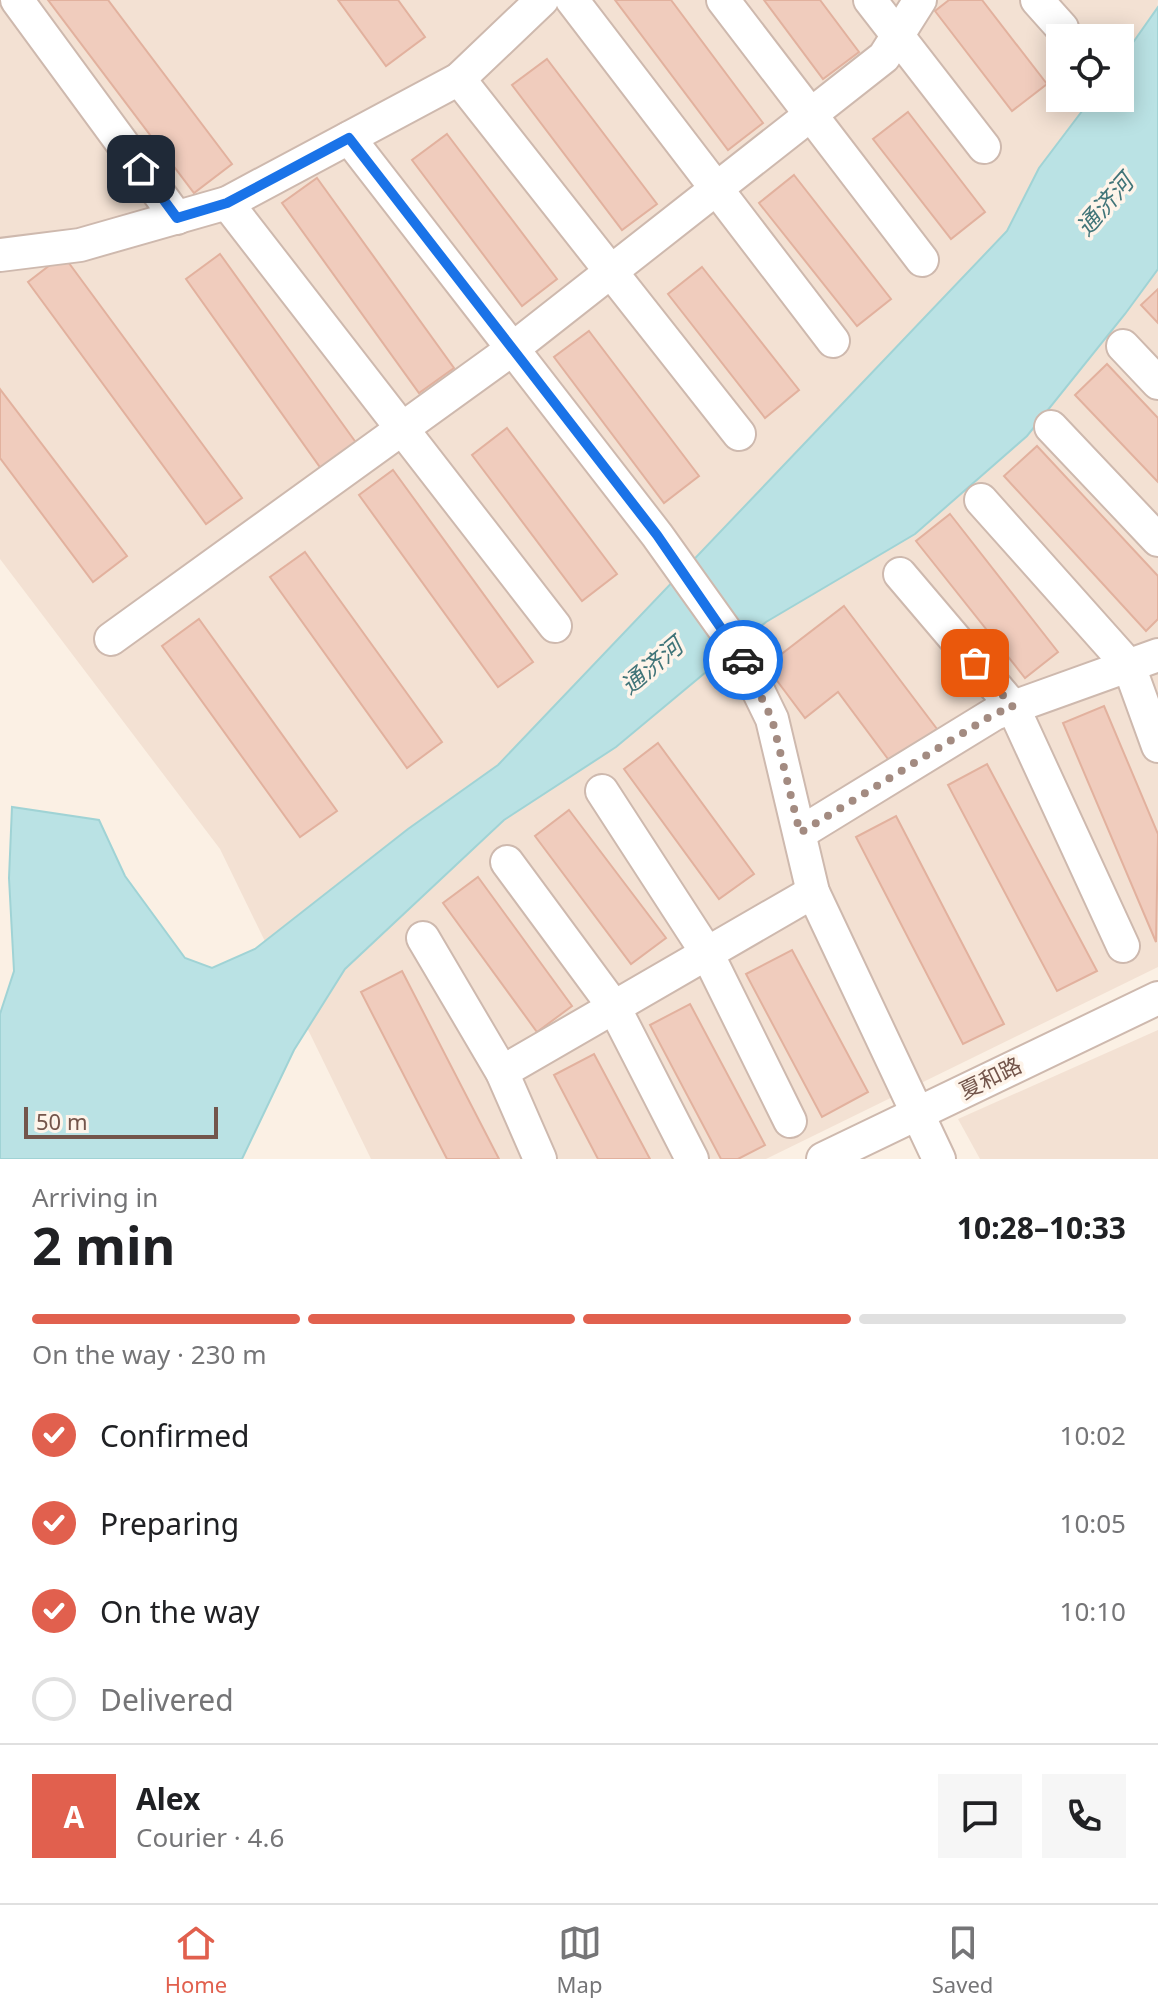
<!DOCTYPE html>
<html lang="en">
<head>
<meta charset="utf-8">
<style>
	body { margin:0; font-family:"Noto Sans","Noto Sans SC",sans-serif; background:#f6f6f6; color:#202124; height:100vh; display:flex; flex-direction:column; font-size:30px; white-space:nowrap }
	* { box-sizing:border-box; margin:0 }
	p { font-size:26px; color:#757577 }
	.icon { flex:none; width:44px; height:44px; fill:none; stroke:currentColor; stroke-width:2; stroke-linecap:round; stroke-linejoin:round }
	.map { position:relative; height:1159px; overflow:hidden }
	.side { display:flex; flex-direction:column; background:#fff; flex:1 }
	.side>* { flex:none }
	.buttons { position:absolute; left:1046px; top:24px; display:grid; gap:16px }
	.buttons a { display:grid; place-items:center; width:88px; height:88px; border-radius:0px; background:#fff; box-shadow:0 4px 20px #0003; font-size:40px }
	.scale { position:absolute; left:24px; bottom:20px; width:194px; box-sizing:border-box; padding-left:8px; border:4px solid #73554b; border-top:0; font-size:22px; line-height:28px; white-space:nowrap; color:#73554b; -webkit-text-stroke:6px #fef4ea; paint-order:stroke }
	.pin { position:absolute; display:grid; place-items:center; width:68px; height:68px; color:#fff; margin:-34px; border-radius:16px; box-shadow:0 4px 12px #0006 }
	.courier { position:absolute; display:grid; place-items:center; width:80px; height:80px; margin:-40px; border:6px solid #1a73e8; border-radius:50%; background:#fff; color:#222; box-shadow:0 2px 10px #0007 }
	.summary em { font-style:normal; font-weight:700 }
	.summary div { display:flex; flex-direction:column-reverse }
	.summary { display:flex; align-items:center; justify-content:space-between; height:136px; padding:0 32px }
	h1 { font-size:52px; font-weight:700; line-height:60px }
	.bar { display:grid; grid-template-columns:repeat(4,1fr); gap:12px 8px; align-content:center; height:96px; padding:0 32px }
	.bar i { height:10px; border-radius:6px; background:#e0e0e0 }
	.bar .selected { background:#e1604e }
	.bar p { grid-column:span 4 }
	.line { display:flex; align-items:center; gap:20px; padding:0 32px; border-top:2px solid #e0e0e0 }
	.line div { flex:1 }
	.round { display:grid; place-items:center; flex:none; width:84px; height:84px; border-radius:0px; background:#f6f6f6 }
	ol { padding:0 32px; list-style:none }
	li { display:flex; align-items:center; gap:24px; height:88px }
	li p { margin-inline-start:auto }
	li .icon { padding:8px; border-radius:50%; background:#e1604e; color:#fff; stroke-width:4 }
	li:last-child { color:#757577 }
	li i { width:44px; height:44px; border:4px solid #e0e0e0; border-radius:50% }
	.tabs { display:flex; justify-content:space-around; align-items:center; height:112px; border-top:2px solid #e0e0e0; background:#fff; font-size:22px; color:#757577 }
	.tabs a { display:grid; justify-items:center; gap:4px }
	.tabs .selected { color:#e1604e }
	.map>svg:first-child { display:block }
</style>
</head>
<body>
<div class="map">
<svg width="1158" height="1159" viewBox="0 0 1158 1159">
	<rect width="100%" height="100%" fill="#fbf0e4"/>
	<g fill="#f3e1d3" fill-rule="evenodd">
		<path d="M0 0H1158L1157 11 1127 52 1158 77V967L766 1159H371L220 849 0 559ZM1060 38H1120V98H1060Z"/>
		<polygon points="1158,1030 1158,1159 980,1159 958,1119"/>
	</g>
	<polygon fill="#bae2e4" stroke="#a0d3d5" stroke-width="2" points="1158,7 1158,269 1125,314 1027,436 915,534 766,622 616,747 504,820 345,969 294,1050 242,1159 0,1159 0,1014 14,971 9,878 12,807 99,820 125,876 185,958 212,968 255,949 408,829 498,765 1007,231 1039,168 1092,98 1120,98 1120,61"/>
	<g fill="#f0ccbd" stroke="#e2b19e" stroke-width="2">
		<polygon points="48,0 108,0 232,164 194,193"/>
		<polygon points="338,0 398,0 425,37 386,66"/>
		<polygon points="615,0 671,0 763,123 728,150"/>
		<polygon points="764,0 820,0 859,52 823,79"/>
		<polygon points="949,0 982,0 1047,84 1012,111 935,11"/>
		<polygon points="547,59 657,204 622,230 512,85"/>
		<polygon points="908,112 985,212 951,239 873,139"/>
		<polygon points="447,134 557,279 522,306 412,160"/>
		<polygon points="794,175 891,299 857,326 759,203"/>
		<polygon points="317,178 454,368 419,393 282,203"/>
		<polygon points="220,254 357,444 322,470 186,279"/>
		<polygon points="63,255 242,498 206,524 28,282"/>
		<polygon points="702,267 799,390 765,418 668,294"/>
		<polygon points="1158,289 1158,323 1141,305"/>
		<polygon points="589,331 699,476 664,503 554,357"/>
		<polygon points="1107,364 1158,418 1158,482 1075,395"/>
		<polygon points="0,389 127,556 93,582 0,458"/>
		<polygon points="507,428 617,574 582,601 472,455"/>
		<polygon points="1037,446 1158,576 1158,619 1146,631 1004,476"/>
		<polygon points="393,470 533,662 498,687 359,495"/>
		<polygon points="950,514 1058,652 1025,678 916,541"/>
		<polygon points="305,552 442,742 407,768 270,577"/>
		<polygon points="844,606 937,729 891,763 838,692 805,718 766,666"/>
		<polygon points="199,619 337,811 300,837 162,646"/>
		<polygon points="1104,706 1158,834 1156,942 1063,723"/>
		<polygon points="658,743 754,874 719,899 624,769"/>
		<polygon points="987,764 1097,971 1057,991 948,785"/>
		<polygon points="569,810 666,938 631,964 535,836"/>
		<polygon points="896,816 1004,1024 963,1044 856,837"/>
		<polygon points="478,877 572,1006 537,1032 443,903"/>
		<polygon points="792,950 868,1092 822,1117 746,974"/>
		<polygon points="402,971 499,1159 447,1159 361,992"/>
		<polygon points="690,1004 765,1145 738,1159 721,1159 650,1025"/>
		<polygon points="594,1054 650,1159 598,1159 554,1075"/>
	</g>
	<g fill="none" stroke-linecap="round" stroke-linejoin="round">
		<g stroke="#ceb9ae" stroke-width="36">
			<g id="minor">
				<polyline points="17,0 177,218"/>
				<polyline points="572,0 833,341"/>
				<polyline points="723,0 922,260"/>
				<polyline points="870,0 984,147"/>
				<polyline points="1037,0 1062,28"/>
				<polyline points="459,79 739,434"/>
				<polyline points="349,138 657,535 737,647 772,719 813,892 939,1159"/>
				<polyline points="227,203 555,626"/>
				<polyline points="0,255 80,245 227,203 459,79 542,0"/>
				<polyline points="1123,346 1158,383"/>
				<polyline points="1051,427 1158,540"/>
				<polyline points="981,500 1129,666 1158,746"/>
				<polyline points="900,574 1013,707 1123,946"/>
				<polyline points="111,639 511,350 884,57 920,0"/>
				<polyline points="602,791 707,953 790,1121"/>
				<polyline points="800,833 994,714 1158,655"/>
				<polyline points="507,862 614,1007 692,1159"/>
				<polyline points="423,938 502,1072 540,1159"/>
				<polyline points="502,1072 813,892"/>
				<polyline points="823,1159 1158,998"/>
			</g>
		</g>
		<use href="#minor" stroke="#fff" stroke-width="32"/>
	</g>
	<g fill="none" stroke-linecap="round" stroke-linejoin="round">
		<polyline stroke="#a38b81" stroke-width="8" stroke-dasharray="0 14.4" points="743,660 772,719 800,833 994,714 1013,707 975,663"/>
		<polyline stroke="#1a73e8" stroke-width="10" points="141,169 177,218 227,203 349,138 657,535 743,660"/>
	</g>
	<g text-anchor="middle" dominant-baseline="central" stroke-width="7" stroke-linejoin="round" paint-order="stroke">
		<g font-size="22" fill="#73554b" stroke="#fef4ea">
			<text transform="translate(990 1077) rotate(-26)">夏和路</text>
		</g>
		<g font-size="24" font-style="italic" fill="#407478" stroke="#fef4ea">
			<text transform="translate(1104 204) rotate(-49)">通济河</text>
			<text transform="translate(651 665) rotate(-40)">通济河</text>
		</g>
	</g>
</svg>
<div class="buttons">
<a><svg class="icon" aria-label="locate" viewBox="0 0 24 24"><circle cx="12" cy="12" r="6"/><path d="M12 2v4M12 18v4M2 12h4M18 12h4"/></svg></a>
</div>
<div class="scale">50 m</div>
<div class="pin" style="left:975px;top:663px;background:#ea580c"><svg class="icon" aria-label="bag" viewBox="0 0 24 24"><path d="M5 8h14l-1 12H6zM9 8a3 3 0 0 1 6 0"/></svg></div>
<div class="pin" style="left:141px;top:169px;background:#1f2937"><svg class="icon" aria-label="home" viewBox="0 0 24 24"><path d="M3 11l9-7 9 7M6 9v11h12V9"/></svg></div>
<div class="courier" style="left:743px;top:660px"><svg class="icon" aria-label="car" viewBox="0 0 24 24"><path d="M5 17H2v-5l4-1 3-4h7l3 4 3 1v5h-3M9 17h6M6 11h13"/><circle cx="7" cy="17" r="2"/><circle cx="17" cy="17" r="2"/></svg></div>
</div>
<section class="side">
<div class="summary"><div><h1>2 min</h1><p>Arriving in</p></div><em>10:28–10:33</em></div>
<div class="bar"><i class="selected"></i><i class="selected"></i><i class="selected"></i><i></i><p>On the way · 230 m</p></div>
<ol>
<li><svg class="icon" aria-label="check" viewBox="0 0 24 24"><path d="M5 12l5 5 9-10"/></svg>Confirmed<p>10:02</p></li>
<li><svg class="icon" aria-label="check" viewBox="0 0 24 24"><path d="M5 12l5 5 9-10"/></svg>Preparing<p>10:05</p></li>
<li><svg class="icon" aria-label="check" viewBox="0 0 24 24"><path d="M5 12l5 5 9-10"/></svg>On the way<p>10:10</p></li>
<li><i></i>Delivered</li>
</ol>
<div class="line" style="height:144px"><b class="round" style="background:#e1604e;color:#fff">A</b><div><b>Alex</b><p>Courier · 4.6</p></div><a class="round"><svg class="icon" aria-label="chat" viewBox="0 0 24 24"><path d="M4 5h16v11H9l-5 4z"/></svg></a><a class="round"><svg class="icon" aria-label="phone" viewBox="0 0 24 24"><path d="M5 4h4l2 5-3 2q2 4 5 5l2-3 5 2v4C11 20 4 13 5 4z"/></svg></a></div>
</section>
<nav class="tabs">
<a class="selected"><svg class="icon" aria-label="home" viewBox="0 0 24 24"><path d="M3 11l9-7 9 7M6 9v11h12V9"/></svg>Home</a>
<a><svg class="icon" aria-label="map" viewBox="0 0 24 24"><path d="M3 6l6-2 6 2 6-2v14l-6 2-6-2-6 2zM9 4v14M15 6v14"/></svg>Map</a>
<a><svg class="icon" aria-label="saved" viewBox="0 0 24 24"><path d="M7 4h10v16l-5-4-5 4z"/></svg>Saved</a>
</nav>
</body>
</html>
